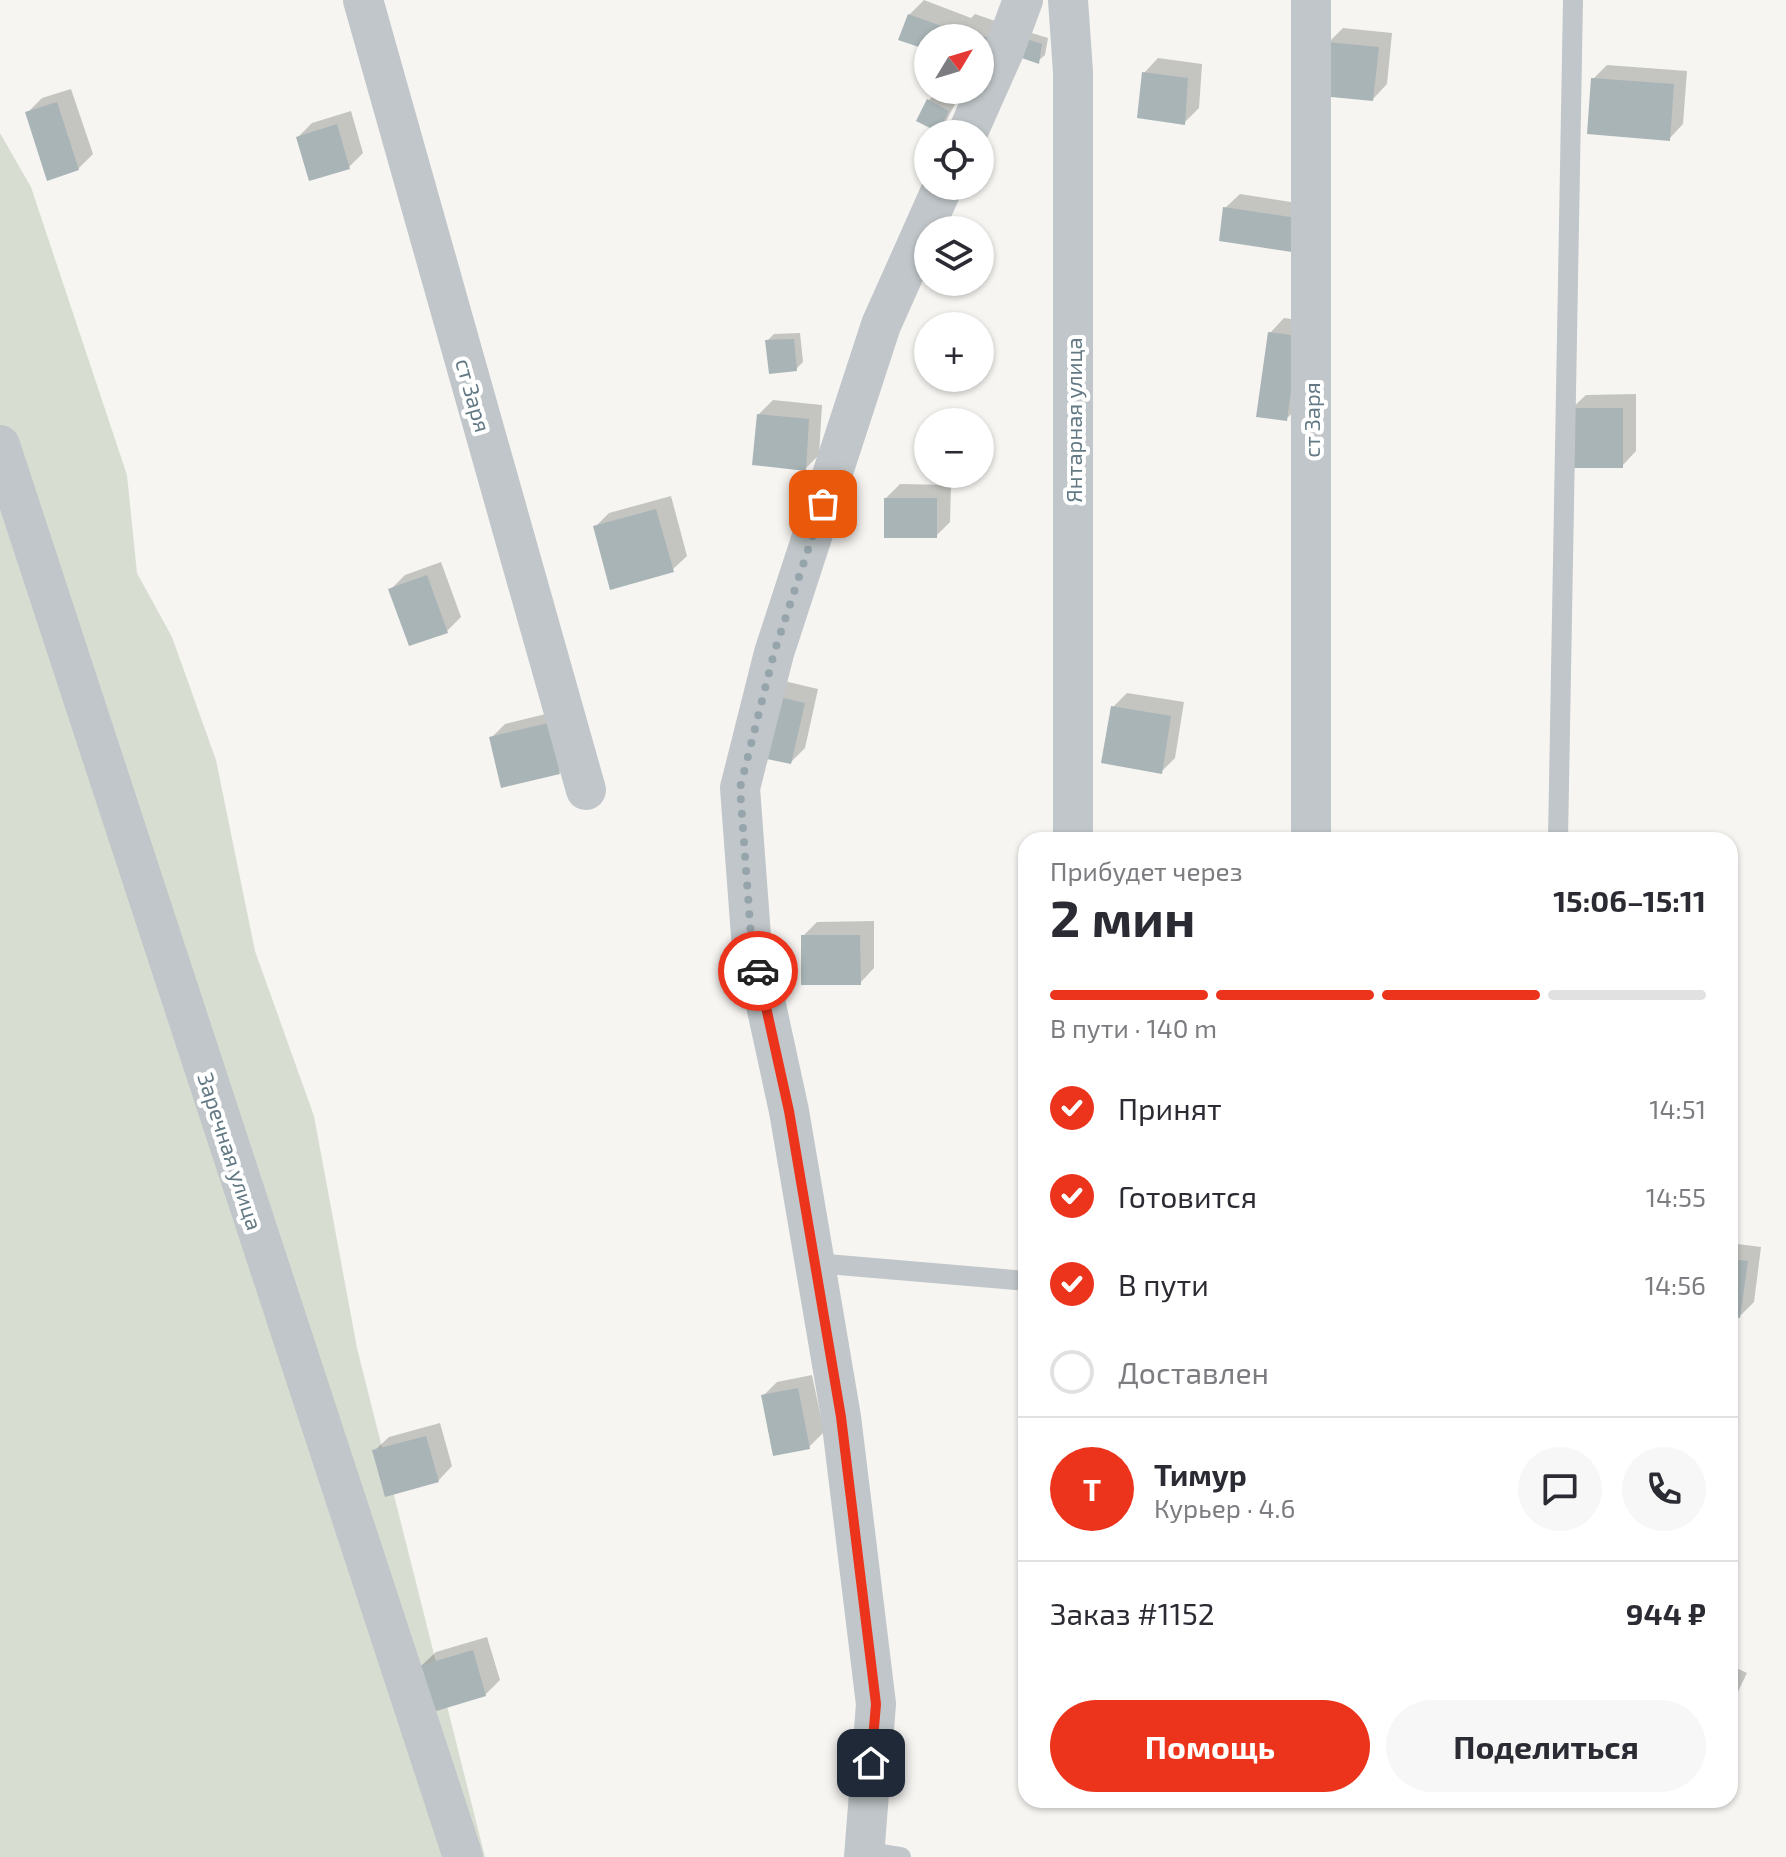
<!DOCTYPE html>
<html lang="ru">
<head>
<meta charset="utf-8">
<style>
	body { margin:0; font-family:"Exo 2",sans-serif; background:#f7f7f7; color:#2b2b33; height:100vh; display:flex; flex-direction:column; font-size:30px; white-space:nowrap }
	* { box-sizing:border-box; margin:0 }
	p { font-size:26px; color:#7c7c81 }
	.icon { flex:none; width:44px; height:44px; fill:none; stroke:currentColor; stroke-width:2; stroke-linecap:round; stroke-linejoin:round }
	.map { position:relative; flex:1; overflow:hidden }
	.panel { position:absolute; left:1018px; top:832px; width:720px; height:976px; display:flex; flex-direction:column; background:#fff; border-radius:24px; box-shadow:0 2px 6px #0004 }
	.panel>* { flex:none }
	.needle { width:52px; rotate:52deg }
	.controls { position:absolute; left:914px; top:24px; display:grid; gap:16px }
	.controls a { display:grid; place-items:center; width:80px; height:80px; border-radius:50%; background:#fff; box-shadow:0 2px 6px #0004; font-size:40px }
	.pin { position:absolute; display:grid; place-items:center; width:68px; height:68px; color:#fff; margin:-34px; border-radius:16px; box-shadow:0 4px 12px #0006 }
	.courier { position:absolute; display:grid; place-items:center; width:80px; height:80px; margin:-40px; border:6px solid #ec331b; border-radius:50%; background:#fff; color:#222; box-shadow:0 2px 10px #0007 }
	.headline em { font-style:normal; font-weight:700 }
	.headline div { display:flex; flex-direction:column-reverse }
	.headline { display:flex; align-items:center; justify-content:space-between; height:136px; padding:0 32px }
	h1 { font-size:52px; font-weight:700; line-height:60px }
	.bar { display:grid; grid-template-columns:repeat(4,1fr); gap:12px 8px; align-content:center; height:96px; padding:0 32px }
	.bar i { height:10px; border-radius:6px; background:#e1e1e2 }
	.bar .current { background:#ec331b }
	.bar p { grid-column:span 4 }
	.line { display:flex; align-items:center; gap:20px; padding:0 32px; border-top:2px solid #e1e1e2 }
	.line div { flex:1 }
	.round { display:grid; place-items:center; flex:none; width:84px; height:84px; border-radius:42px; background:#f7f7f7 }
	ol { padding:0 32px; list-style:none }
	li { display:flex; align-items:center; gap:24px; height:88px }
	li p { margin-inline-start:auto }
	li .icon { padding:8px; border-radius:50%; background:#ec331b; color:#fff; stroke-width:4 }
	li:last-child { color:#7c7c81 }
	li i { width:44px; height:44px; border:4px solid #e1e1e2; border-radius:50% }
	.action { display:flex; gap:16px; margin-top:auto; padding:16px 32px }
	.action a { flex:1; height:92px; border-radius:48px; background:#ec331b; color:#fff; font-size:32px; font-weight:700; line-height:92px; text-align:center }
	.action a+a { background:#f7f7f7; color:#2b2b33 }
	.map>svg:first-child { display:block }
</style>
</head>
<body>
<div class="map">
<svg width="1786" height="1857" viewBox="0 0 1786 1857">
	<rect width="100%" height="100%" fill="#f6f5f2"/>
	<polygon fill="#d8ddd2" points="0,133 31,187 127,475 137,573 172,637 216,760 255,951 314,1116 357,1348 485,1857 0,1857"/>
	<g fill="#0003">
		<polygon points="924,0 971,18 975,14 1001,23 991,51 980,38 928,38 928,48 909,15"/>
		<polygon points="1343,28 1392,33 1387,84 1373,99 1328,43"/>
		<polygon points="1025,31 1048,38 1045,55 1038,61"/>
		<polygon points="1158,58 1202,64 1199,108 1185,122 1144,73"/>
		<polygon points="1607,65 1687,71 1683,124 1669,139 1593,79"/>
		<polygon points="71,89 93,154 78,169 27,113 42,98"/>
		<polygon points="935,94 955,104 945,123 938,130 929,100"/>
		<polygon points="351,111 363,153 349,167 298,137 312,123"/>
		<polygon points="1240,194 1310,205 1291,250 1225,208"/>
		<polygon points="1284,318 1312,322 1301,405 1286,419 1270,333"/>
		<polygon points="800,333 803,362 796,369 767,341 774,334"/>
		<polygon points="1636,394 1636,451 1622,466 1571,409 1586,395"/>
		<polygon points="773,400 822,405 819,455 805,469 759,414"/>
		<polygon points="900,484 951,485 950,522 936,536 886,498"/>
		<polygon points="671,496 687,556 672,570 595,527 609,513"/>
		<polygon points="441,562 461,617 447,631 391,589 405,575"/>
		<polygon points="784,681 818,689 805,748 791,762 756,754"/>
		<polygon points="1127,693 1184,702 1175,758 1161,772 1113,707"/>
		<polygon points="562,710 574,758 559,772 491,738 505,724"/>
		<polygon points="874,921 874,968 860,983 803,936 817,922"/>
		<polygon points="1730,1243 1761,1247 1754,1302 1740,1316 1730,1315"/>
		<polygon points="812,1375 824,1432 809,1447 763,1396 777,1382"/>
		<polygon points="440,1423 452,1466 438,1481 374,1451 389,1437"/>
		<polygon points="487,1637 500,1680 485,1695 421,1666 436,1652"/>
		<polygon points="1730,1665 1747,1673 1730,1708"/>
	</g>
	<g fill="#a9b4b7">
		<polygon points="908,14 958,32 959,27 988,38 980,59 980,38 928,38 928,50 898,40"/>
		<polygon points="1017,36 1042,44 1039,64 1013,55"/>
		<polygon points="1326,42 1379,47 1373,101 1321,96"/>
		<polygon points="1142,72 1188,78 1185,125 1137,118"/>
		<polygon points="1591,78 1674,84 1670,141 1587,134"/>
		<polygon points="927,99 949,111 938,132 916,121"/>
		<polygon points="57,102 79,170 47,181 25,112"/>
		<polygon points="337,124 350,169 309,181 296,137"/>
		<polygon points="1223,207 1297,218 1292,252 1219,241"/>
		<polygon points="1268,332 1298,336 1287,421 1256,417"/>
		<polygon points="794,339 797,371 769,374 765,340"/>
		<polygon points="1569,408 1623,408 1623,468 1570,468"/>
		<polygon points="757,414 809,419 806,471 752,465"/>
		<rect x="884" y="498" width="53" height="40"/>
		<polygon points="656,509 674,572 610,590 593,526"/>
		<polygon points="427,575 448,633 409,646 388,589"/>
		<polygon points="767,694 805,703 791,764 753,756"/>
		<polygon points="1111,706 1171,716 1162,774 1101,763"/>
		<polygon points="548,723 560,774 501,788 489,737"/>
		<polygon points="801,935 860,935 861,985 801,985"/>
		<polygon points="1730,1259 1748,1261 1740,1318 1730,1317"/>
		<polygon points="798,1388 810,1449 773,1456 761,1395"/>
		<polygon points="426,1436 439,1482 385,1497 372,1450"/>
		<polygon points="473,1650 486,1696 433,1712 419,1666"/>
	</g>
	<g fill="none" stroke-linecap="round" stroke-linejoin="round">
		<g stroke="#c0c6c9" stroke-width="20">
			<polyline points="1558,840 1573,0"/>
			<polyline points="815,1263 1026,1281"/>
			<polyline points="859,1854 864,1851 901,1857"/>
		</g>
		<g stroke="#c0c6c9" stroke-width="40">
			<polyline points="363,0 586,790"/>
			<polyline points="1068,0 1073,72 1073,840"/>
			<polyline points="1311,0 1311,840"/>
			<polyline points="967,134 1004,51 1023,0"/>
			<polyline points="0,445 463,1857"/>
			<polyline points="864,1857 876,1704 841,1417 789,1111 751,936 740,788 774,653 881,325 943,186"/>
		</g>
	</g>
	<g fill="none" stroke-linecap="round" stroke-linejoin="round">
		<polyline stroke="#96a5ab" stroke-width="8" stroke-dasharray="0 14.4" points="758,971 751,936 740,788 774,653 823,504"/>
		<polyline stroke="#ec331b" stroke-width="10" points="758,971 789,1111 841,1417 876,1704 871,1763"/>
	</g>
	<g text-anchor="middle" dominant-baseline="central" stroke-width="8" stroke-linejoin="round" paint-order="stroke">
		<g font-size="22" fill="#637a85" stroke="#fff">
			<text transform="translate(474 395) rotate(74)">ст Заря</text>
			<text transform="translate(1073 420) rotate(-90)">Янтарная улица</text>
			<text transform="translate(1311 420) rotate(-90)">ст Заря</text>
			<text transform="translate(231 1151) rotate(72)">Заречная улица</text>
		</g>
	</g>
</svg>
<div class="controls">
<a><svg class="needle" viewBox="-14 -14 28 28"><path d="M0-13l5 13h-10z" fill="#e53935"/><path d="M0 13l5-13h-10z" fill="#7c7c81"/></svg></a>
<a><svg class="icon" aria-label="locate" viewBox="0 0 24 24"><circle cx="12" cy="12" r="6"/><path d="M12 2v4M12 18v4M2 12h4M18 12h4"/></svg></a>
<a><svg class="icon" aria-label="layers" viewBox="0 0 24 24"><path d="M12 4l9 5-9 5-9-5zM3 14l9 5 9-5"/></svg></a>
<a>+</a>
<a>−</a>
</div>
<div class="pin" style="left:823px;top:504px;background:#ea580c"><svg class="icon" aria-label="bag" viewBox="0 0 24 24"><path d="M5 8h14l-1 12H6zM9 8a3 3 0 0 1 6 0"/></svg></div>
<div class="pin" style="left:871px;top:1763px;background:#1f2937"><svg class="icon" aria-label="home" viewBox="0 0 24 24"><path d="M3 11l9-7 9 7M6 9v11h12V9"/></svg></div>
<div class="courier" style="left:758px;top:971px"><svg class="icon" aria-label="car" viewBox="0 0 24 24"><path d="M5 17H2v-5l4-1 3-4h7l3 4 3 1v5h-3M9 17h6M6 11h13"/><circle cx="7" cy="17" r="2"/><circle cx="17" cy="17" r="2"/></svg></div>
<section class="panel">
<div class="headline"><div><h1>2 мин</h1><p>Прибудет через</p></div><em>15:06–15:11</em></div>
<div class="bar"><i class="current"></i><i class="current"></i><i class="current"></i><i></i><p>В пути · 140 m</p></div>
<ol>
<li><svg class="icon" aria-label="check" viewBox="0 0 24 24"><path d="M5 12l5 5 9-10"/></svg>Принят<p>14:51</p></li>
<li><svg class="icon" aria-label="check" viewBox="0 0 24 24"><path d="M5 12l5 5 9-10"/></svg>Готовится<p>14:55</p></li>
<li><svg class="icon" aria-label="check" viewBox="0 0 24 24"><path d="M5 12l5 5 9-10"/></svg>В пути<p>14:56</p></li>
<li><i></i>Доставлен</li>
</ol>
<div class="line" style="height:144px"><b class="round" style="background:#ec331b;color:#fff">Т</b><div><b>Тимур</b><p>Курьер · 4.6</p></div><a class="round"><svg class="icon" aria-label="chat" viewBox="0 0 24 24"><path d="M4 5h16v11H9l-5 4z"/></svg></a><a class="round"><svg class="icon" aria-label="phone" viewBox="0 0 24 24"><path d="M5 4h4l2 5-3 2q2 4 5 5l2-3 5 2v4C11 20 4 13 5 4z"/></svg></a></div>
<div class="line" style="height:104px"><div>Заказ #1152</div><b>944 ₽</b></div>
<div class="action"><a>Помощь</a><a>Поделиться</a></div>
</section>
</div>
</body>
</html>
